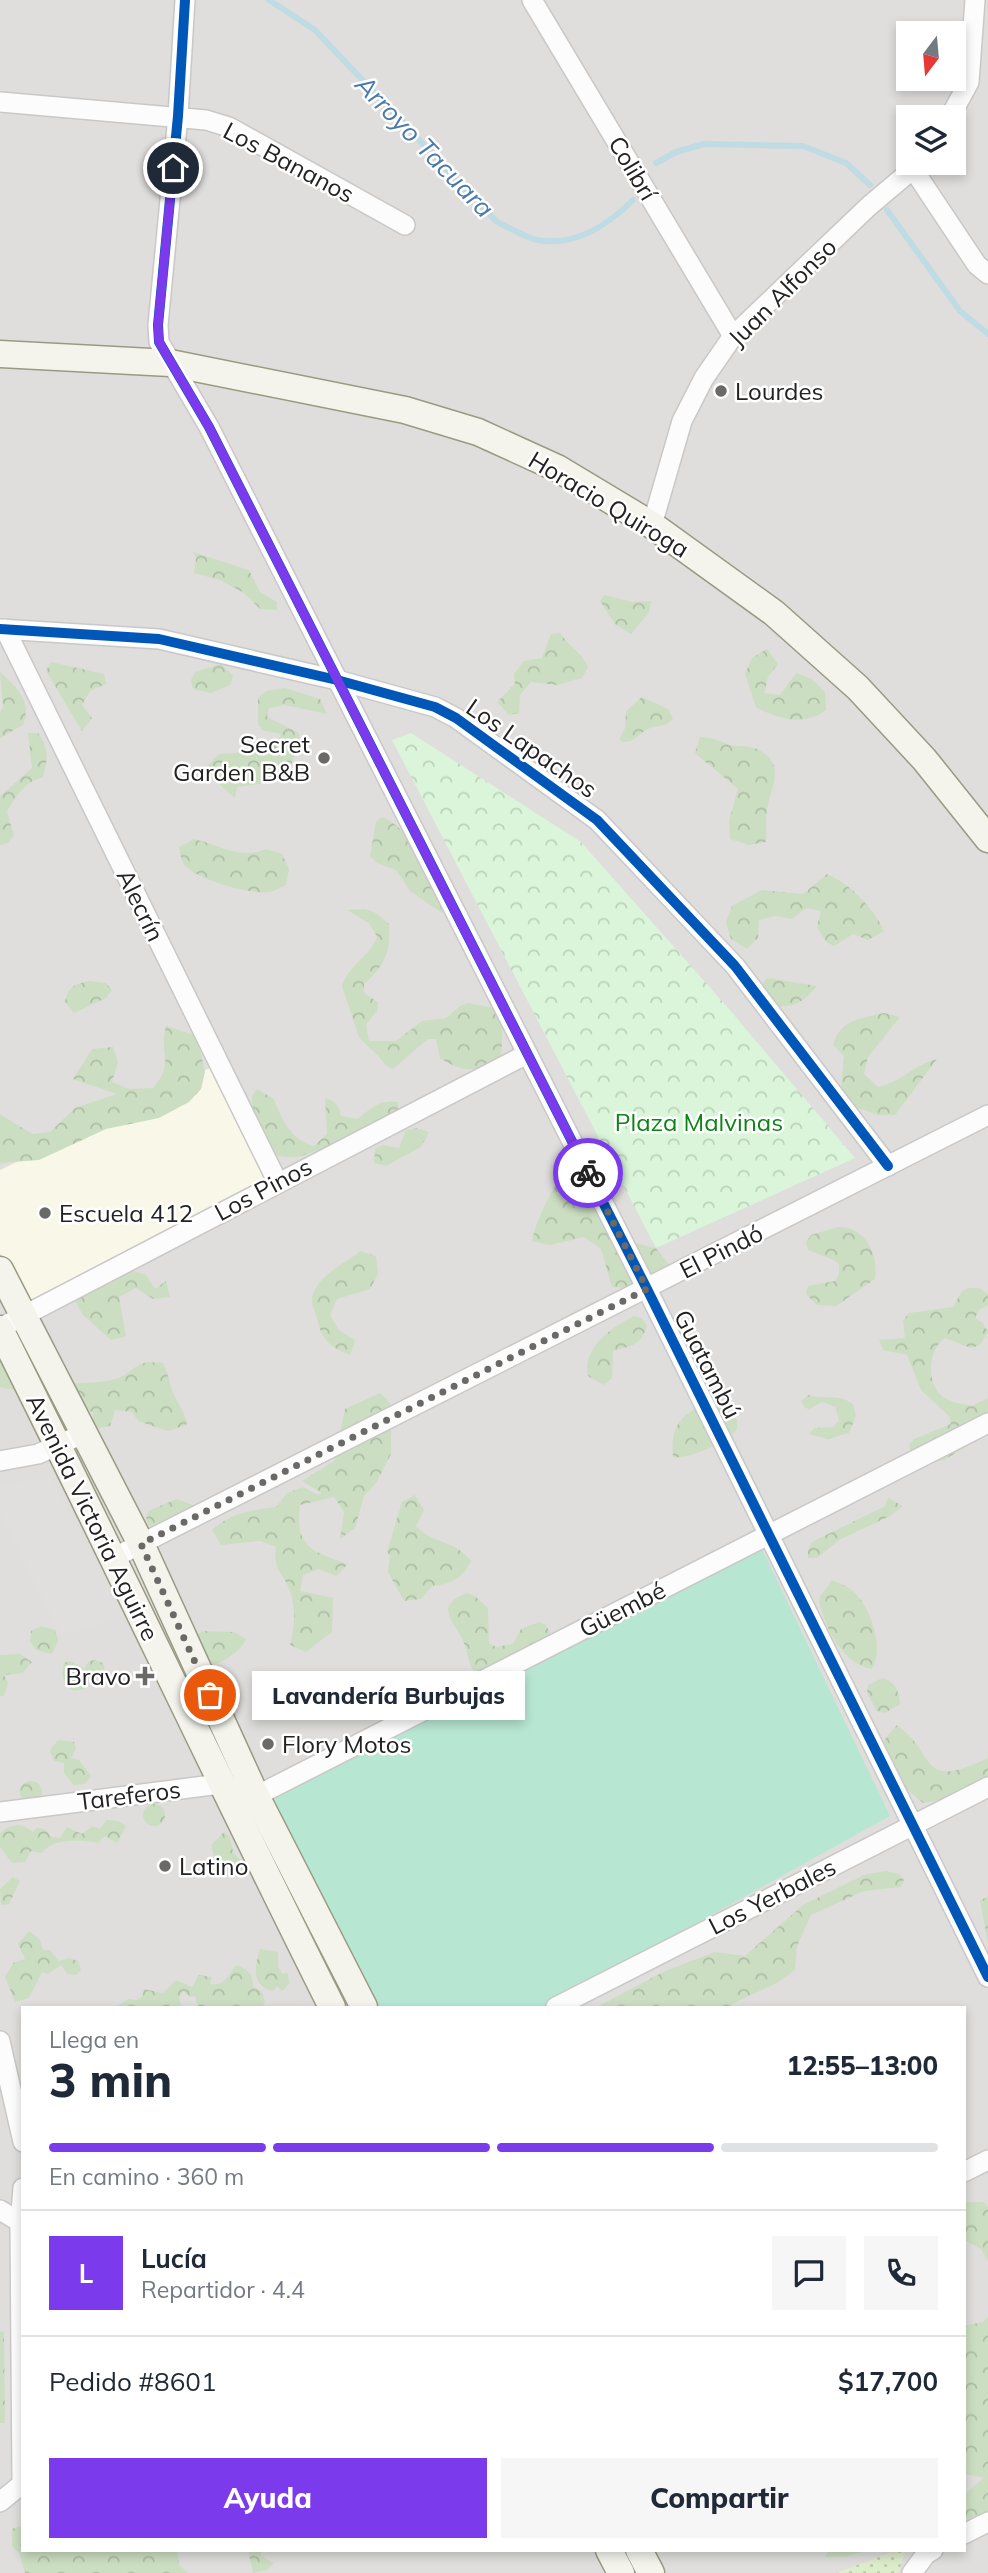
<!DOCTYPE html>
<html lang="es">
<head>
<meta charset="utf-8">
<style>
	body { margin:0; font-family:Mulish,sans-serif; background:#f6f6f7; color:#1f2937; height:100vh; display:flex; flex-direction:column; font-size:26px; white-space:nowrap }
	* { box-sizing:border-box; margin:0 }
	p { font-size:23px; color:#747a83 }
	.icon { flex:none; width:38px; height:38px; fill:none; stroke:currentColor; stroke-width:2; stroke-linecap:round; stroke-linejoin:round }
	.map { position:relative; flex:1; overflow:hidden }
	.sheet { position:absolute; left:21px; top:2006px; width:945px; height:546px; display:flex; flex-direction:column; background:#fff; border-radius:0px; box-shadow:0 4px 10px #0003 }
	.sheet>* { flex:none }
	.needle { width:46px; rotate:196deg }
	.tools { position:absolute; left:896px; top:21px; display:grid; gap:14px }
	.tools a { display:grid; place-items:center; width:70px; height:70px; border-radius:0px; background:#fff; box-shadow:0 4px 10px #0003; font-size:35px }
	.pin { position:absolute; display:grid; place-items:center; width:60px; height:60px; color:#fff; margin:-30px; border:4px solid #fff; border-radius:50%; box-shadow:0 2px 7px #0007 }
	.courier { position:absolute; display:grid; place-items:center; width:70px; height:70px; margin:-35px; border:5px solid #7c3aed; border-radius:50%; background:#fff; color:#222; box-shadow:0 2px 9px #0007 }
	.bubble { position:absolute; height:49px; border-radius:0px; background:#fff; box-shadow:0 4px 10px #0003; font-size:23px; font-weight:800; line-height:49px; text-align:center }
	.overview em { font-style:normal; font-weight:800 }
	.overview div { display:flex; flex-direction:column-reverse }
	.overview { display:flex; align-items:center; justify-content:space-between; height:119px; padding:0 28px }
	h1 { font-size:46px; font-weight:800; line-height:52px }
	.bar { display:grid; grid-template-columns:repeat(4,1fr); gap:10px 7px; align-content:center; height:84px; padding:0 28px }
	.bar i { height:9px; border-radius:5px; background:#e0e1e3 }
	.bar .current { background:#7c3aed }
	.bar p { grid-column:span 4 }
	.line { display:flex; align-items:center; gap:18px; padding:0 28px; border-top:2px solid #e0e1e3 }
	.line div { flex:1 }
	.round { display:grid; place-items:center; flex:none; width:74px; height:74px; border-radius:0px; background:#f6f6f7 }
	.cta { display:flex; gap:14px; margin-top:auto; padding:14px 28px }
	.cta a { flex:1; height:80px; border-radius:0px; background:#7c3aed; color:#fff; font-size:28px; font-weight:800; line-height:80px; text-align:center }
	.cta a+a { background:#f6f6f7; color:#1f2937 }
	.map>svg:first-child { display:block }
</style>
</head>
<body>
<div class="map">
<svg width="988" height="2573" viewBox="0 0 988 2573">
	<defs>
		<pattern id="grass-dots" width="8" height="8" patternUnits="userSpaceOnUse" patternTransform="scale(1.75)"><rect width="8" height="8" fill="#ddeccb"/><path d="M2 2h.1M6 6h.1" fill="none" stroke="#bdcaae" stroke-width="1.8" stroke-linecap="round"/></pattern>
		<pattern id="forest-crowns" width="20" height="18" patternUnits="userSpaceOnUse" patternTransform="scale(1.75)"><rect width="20" height="18" fill="#cbdec1"/><path d="M2 6a3 3 0 1 1 6 0M12 15a3 3 0 1 1 6 0" fill="none" stroke="#aebea6"/></pattern>
		<pattern id="park-crowns" width="20" height="18" patternUnits="userSpaceOnUse" patternTransform="scale(1.75)"><rect width="20" height="18" fill="#daf5da"/><path d="M2 6a3 3 0 1 1 6 0M12 15a3 3 0 1 1 6 0" fill="none" stroke="#bbd2bb"/></pattern>
	</defs>
	<rect width="100%" height="100%" fill="#f0eeeb"/>
	<path fill="#dfdedc" fill-rule="evenodd" d="M0 0H988V2573H0ZM908 33H954V79H908ZM908 117H954V163H908ZM23 2007H964V2550H23Z"/>
	<polygon fill="#f8f7e8" points="212,1067 265,1178 26,1303 0,1253 0,1170"/>
	<polygon fill="url(#grass-dots)" points="898,2550 906,2550 898,2573 836,2573"/>
	<g fill="url(#forest-crowns)">
		<polygon points="192,552 249,570 260,592 277,602 277,610 260,609 244,593 220,580 194,573 196,557"/>
		<polygon points="604,595 633,602 651,601 649,613 631,634 615,624 600,601"/>
		<path d="M560 633C568 645 582 653 588 667L582 678 557 685 531 682 520 695 519 713 509 715 497 702 515 684 514 674 524 661 542 658 551 634Z"/>
		<path d="M767 649 778 664 768 677 764 693 780 695 796 673 812 679 825 692 826 710C806 726 778 720 756 707L745 674 752 658Z"/>
		<polygon points="51,662 104,674 106,684 90,691 82,705 92,718 82,731 46,671"/>
		<polygon points="221,664 233,676 230,685 211,693 193,689 191,680 195,672"/>
		<path d="M0 672C16 686 33 703 23 725L0 738V713L3 707Z"/>
		<polygon points="285,688 320,699 327,714 285,705 269,708 267,717 299,733 300,742 291,765 278,766 260,784 237,787 235,798 209,775 206,767 219,754 236,753 278,742 281,734 264,731 258,725 258,698 266,691"/>
		<path d="M642 697 668 709 673 718C665 729 658 724 648 729 638 734 634 743 623 742L619 740 625 728 626 711Z"/>
		<path d="M28 733H38C49 747 48 760 43 777 25 782 16 796 7 811L14 836 8 843 0 845V796L32 768Z"/>
		<path d="M700 737C712 737 719 741 730 745 739 747 747 745 757 749 787 764 771 786 767 809 765 820 767 831 766 842L749 845 730 839 729 821 738 789 695 753Z"/>
		<path d="M382 817C412 828 434 881 450 908L442 913 410 891 396 870 377 863 370 856 376 822Z"/>
		<path d="M194 839C221 845 238 860 266 849L282 854 289 869 286 885C281 887 275 891 270 892 252 895 194 880 183 863 181 859 180 852 179 847Z"/>
		<path d="M827 874C850 884 874 908 884 931L868 940 853 934 834 946 826 942 817 927 821 911 806 908 792 919 775 916 759 920 758 938 747 949 731 939 726 922 732 906 762 890 803 894Z"/>
		<path d="M365 909 376 913 389 924C391 952 385 965 364 984V993L378 1002 377 1011 366 1025 369 1041H396L422 1021 446 1018 460 1006 468 1003 494 1008 503 1022 501 1058C477 1072 464 1074 440 1058L436 1039H428L393 1069 385 1065C379 1054 367 1047 359 1037L342 986C348 965 371 956 377 937L369 923 347 910Z"/>
		<path d="M767 978 817 986C802 1005 790 1008 767 1006L757 991Z"/>
		<path d="M89 981 106 983 112 990 106 998 74 1013 65 1002C67 987 75 984 89 981Z"/>
		<path d="M884 1013 900 1017 868 1057 864 1074 878 1087C902 1082 913 1065 937 1059L895 1115H878L846 1104 841 1087 844 1056 833 1045C840 1019 861 1019 884 1013Z"/>
		<path d="M166 1026 197 1036 205 1072 201 1089 189 1102 159 1118 106 1129 39 1160 0 1163V1114L32 1134 50 1132 75 1108 117 1094 73 1079 92 1049 113 1047 118 1062 112 1082 129 1089 153 1088C176 1061 158 1054 166 1026Z"/>
		<path d="M257 1089 274 1099C281 1119 292 1141 314 1146L327 1134 325 1098C335 1101 339 1105 341 1116L357 1119C371 1109 379 1099 398 1102L399 1112 330 1148C301 1151 307 1163 271 1154L252 1114V1096Z"/>
		<polygon points="416,1128 429,1132 421,1147 386,1166 374,1163 375,1149 383,1145 399,1148 406,1130"/>
		<path d="M574 1179 602 1198 621 1240 656 1248 669 1265 663 1280 629 1288 612 1287 601 1249 584 1237 550 1245 532 1241C536 1220 548 1199 558 1180Z"/>
		<path d="M838 1227C865 1226 879 1254 875 1279L836 1306 817 1305 806 1294 808 1286 835 1281 839 1274V1265L834 1260 808 1250 806 1242 811 1235Z"/>
		<path d="M360 1251 376 1256 378 1274 370 1289 337 1299 330 1315 339 1330 355 1340 350 1355C332 1348 322 1341 318 1322 317 1315 312 1307 312 1301 312 1278 345 1264 360 1251Z"/>
		<polygon points="130,1270 146,1275 155,1289 166,1281 170,1297 153,1299 136,1288 119,1297 126,1336 111,1340 83,1315 75,1301 79,1283"/>
		<path d="M969 1288H979L988 1294V1305L979 1310 975 1318 983 1323 988 1332 980 1345 971 1348 945 1338C929 1349 926 1380 940 1394 947 1402 962 1404 972 1406L988 1398V1434L944 1460 927 1463 912 1455 909 1445 914 1439 951 1424 949 1416 921 1390 907 1355 883 1350 879 1340 905 1338 903 1320 909 1313 953 1307 962 1291Z"/>
		<path d="M634 1316 642 1318 647 1326C641 1346 630 1346 613 1351L612 1378 604 1385 588 1376C582 1347 612 1327 634 1316Z"/>
		<polygon points="0,1342 22,1379 14,1390 0,1387"/>
		<path d="M147 1362 163 1363C169 1374 171 1391 175 1397 181 1408 185 1413 187 1425L168 1431 138 1421 132 1412 115 1410 110 1426 93 1429V1412L76 1409 58 1386C78 1381 98 1385 118 1378 129 1374 133 1366 147 1362Z"/>
		<path d="M380 1393 391 1404V1454L376 1483 364 1496 355 1528 340 1539 344 1512 334 1497 300 1505C294 1547 313 1552 348 1564L336 1576 319 1569 303 1575 300 1591 333 1598 332 1632 306 1652 290 1645C294 1629 296 1611 291 1594 284 1571 273 1575 276 1547L260 1541 221 1545 212 1530C231 1513 250 1510 276 1507L287 1493 303 1487 318 1495 322 1493 302 1481 334 1461 345 1409Z"/>
		<path d="M808 1395C825 1400 838 1393 853 1404L856 1416 849 1433 827 1439 809 1434 814 1428 833 1427 839 1421 836 1407 822 1402 809 1409 805 1408 801 1401Z"/>
		<path d="M708 1402H717L737 1420V1429C728 1442 687 1460 673 1457 670 1426 680 1415 708 1402Z"/>
		<path d="M415 1495 424 1510 416 1526C435 1546 453 1538 471 1561 462 1579 452 1584 432 1586L421 1599 404 1601 388 1572 390 1556 387 1552 402 1502Z"/>
		<polygon points="888,1498 903,1506 890,1516 839,1540 817,1558 808,1558 808,1550 812,1542 885,1506"/>
		<polygon points="177,1499 195,1506 151,1528 146,1520 148,1511"/>
		<path d="M832 1580C841 1584 850 1587 857 1595 872 1612 884 1649 872 1669 843 1665 822 1624 819 1598Z"/>
		<path d="M467 1593 475 1596 488 1608 489 1643 496 1647 513 1644 521 1629 539 1622 546 1625 550 1633 546 1642 480 1679C469 1670 469 1656 464 1643 456 1622 431 1607 467 1593Z"/>
		<polygon points="41,1626 55,1630 58,1640 52,1654 36,1650 30,1641 31,1631"/>
		<path d="M203 1631 234 1632 246 1639C242 1651 219 1666 206 1666L197 1635Z"/>
		<polygon points="20,1654 32,1662 23,1673 4,1675 8,1683 4,1696 0,1696 0,1655"/>
		<polygon points="94,1660 103,1663 107,1676 87,1676 84,1689 74,1691 66,1686 62,1674 64,1663 70,1661 85,1669 88,1662"/>
		<path d="M883 1678C895 1682 899 1691 900 1704L885 1713 877 1711 867 1693 868 1685Z"/>
		<path d="M897 1725C938 1754 917 1792 988 1758V1776L940 1800 923 1803 896 1780 875 1751Z"/>
		<polygon points="58,1740 74,1742 76,1749 71,1758 79,1760 91,1776 85,1784 74,1785 64,1773 64,1763 54,1761 50,1750"/>
		<circle cx="31" cy="1792" r="11"/>
		<circle cx="154" cy="1815" r="11"/>
		<path d="M106 1820 118 1821 126 1826 117 1843 105 1836 98 1843C82 1839 52 1838 42 1853L31 1851 25 1862 12 1863 0 1847V1833C12 1823 20 1822 33 1832L36 1828 45 1829 51 1837 60 1838 67 1827 82 1834 93 1826 100 1829Z"/>
		<polygon points="224,1832 230,1837 233,1852 244,1864 241,1872 214,1857 211,1845"/>
		<polygon points="886,1871 899,1874 904,1880 901,1887 864,1891 811,1915 797,1946 795,1970 777,1983 732,2004 732,2007 597,2007 665,1971 715,1952 745,1956 803,1905 864,1875"/>
		<polygon points="13,1877 20,1881 9,1904 1,1905 0,1889"/>
		<polygon points="988,1897 988,1944 980,1900"/>
		<polygon points="29,1931 40,1940 43,1950 50,1950 59,1961 69,1958 78,1961 81,1970 76,1975 67,1974 61,1965 48,1974 42,1972 29,1998 15,2002 5,1977 13,1963 25,1959 18,1944"/>
		<path d="M260 1949 278 1952V1966L282 1974 288 1973 289 1984 282 1991 277 1986 273 1991C250 1986 255 1966 260 1949Z"/>
		<path d="M236 1965C248 1969 253 1973 253 1986L262 1992 265 2003 262 2007H198L195 1996 190 1997 183 1991 179 1998 182 2007H116L128 1999 136 2000 142 1997 144 1989 163 1993 176 1980 192 1987 199 1975 212 1977 210 1984C225 1986 228 1976 236 1965Z"/>
		<polygon points="964,2202 983,2202 988,2207 988,2261 981,2249 964,2240"/>
		<polygon points="988,2317 988,2511 964,2521 964,2494 984,2478 964,2474 964,2326 983,2322"/>
		<polygon points="4,2331 5,2423 0,2423 0,2332"/>
		<polygon points="23,2525 23,2550 177,2550 179,2565 188,2573 25,2573 19,2553 12,2546 12,2529"/>
		<polygon points="248,2550 261,2550 261,2556 274,2563 267,2570 253,2573"/>
		<polygon points="829,2550 869,2550 844,2557 825,2557"/>
	</g>
	<polygon fill="url(#park-crowns)" points="411,733 581,842 729,1009 855,1158 656,1248 392,740"/>
	<polygon fill="#b7e6d2" points="762,1549 890,1816 545,2007 364,2007 256,1796"/>
	<polygon fill="#e0dfde" points="51,1478 127,1615 61,1635 0,1512 0,1484"/>
	<g fill="none" stroke-linecap="round" stroke-linejoin="round">
		<g stroke="#bfdbe3" stroke-width="6">
			<path d="M269 0 315 30 497 222C510 228 524 237 537 240 574 247 608 225 633 200"/>
			<polyline points="656,163 676,152 704,144 803,146 846,163 870,185"/>
			<polyline points="887,210 960,311 988,334"/>
		</g>
		<g stroke="#c9c8c7" stroke-width="22">
			<g id="street">
				<polyline points="185,0 178,116 158,325 159,342 209,427 647,1289 988,1977"/>
				<polyline points="532,0 733,336"/>
				<polyline points="0,102 206,120 229,127 405,225"/>
				<polyline points="950,117 969,82 975,0"/>
				<polyline points="913,169 977,265 988,274"/>
				<polyline points="652,525 682,421 704,378 733,336 869,206 920,163"/>
				<polyline points="0,629 159,639 337,680 435,707 456,718 597,820 735,966 888,1166"/>
				<polyline points="5,629 277,1181"/>
				<polyline points="0,1328 527,1054"/>
				<polyline points="0,1461 38,1454 85,1433"/>
				<polyline points="115,1557 988,1115"/>
				<polyline points="0,1812 220,1784 256,1796 988,1423"/>
				<polyline points="556,2007 988,1787"/>
				<polyline points="0,2041 23,2142"/>
				<polyline points="964,2172 988,2160"/>
				<polyline points="0,2210 23,2224"/>
				<polyline points="0,2502 22,2484 20,2223 23,2188"/>
				<polyline points="964,2534 988,2522"/>
				<polyline points="912,2573 926,2554 933,2550"/>
			</g>
		</g>
		<g stroke="#999a82" stroke-width="29">
			<g id="secondary">
				<polyline points="0,354 170,363 405,410 478,432 557,468 652,525 774,613 858,688 924,759 988,839"/>
				<polyline points="0,1270 141,1544 256,1796 364,2007"/>
				<path d="M0 1329C113 1554 219 1782 332 2007"/>
				<polyline points="609,2550 621,2573"/>
				<polyline points="639,2550 651,2573"/>
			</g>
		</g>
		<use href="#street" stroke="#fdfcfc" stroke-width="19"/>
		<use href="#secondary" stroke="#f4f4ed" stroke-width="26"/>
		<g stroke="#fff" stroke-width="15">
			<g id="cycleway">
				<polyline points="185,0 178,116 158,325 159,342 209,427 647,1289 988,1977"/>
				<polyline points="0,629 159,639 337,680 435,707 456,718 597,820 735,966 888,1166"/>
			</g>
		</g>
		<use href="#cycleway" stroke="#0057b8" stroke-width="10"/>
	</g>
	<g fill="none" stroke-linecap="round" stroke-linejoin="round">
		<polyline stroke="#6a6968" stroke-width="7" stroke-dasharray="0 12.6" points="210,1695 141,1544 647,1289 588,1173"/>
		<polyline stroke="#7c3aed" stroke-width="9" points="173,168 158,325 159,342 209,427 588,1173"/>
	</g>
	<g fill="#6a6968" stroke="#fff" stroke-width="2.5">
		<circle cx="721" cy="391" r="7"/>
		<circle cx="324" cy="758" r="7"/>
		<circle cx="45" cy="1213" r="7"/>
		<path d="M141.5 1665.5h7v7h7v7h-7v7h-7v-7h-7v-7h7z"/>
		<circle cx="268" cy="1744" r="7"/>
		<circle cx="165" cy="1866" r="7"/>
	</g>
	<g text-anchor="middle" dominant-baseline="central" stroke-width="5" stroke-linejoin="round" paint-order="stroke">
		<g font-size="24" fill="#222" stroke="#fff">
			<text transform="translate(289 162) rotate(28)">Los Bananos</text>
			<text transform="translate(633 168) rotate(59)">Colibrí</text>
			<text transform="translate(782 292) rotate(-45)">Juan Alfonso</text>
			<text transform="translate(609 504) rotate(31)">Horacio Quiroga</text>
			<text transform="translate(532 748) rotate(35)">Los Lapachos</text>
			<text transform="translate(141 905) rotate(64)">Alecrín</text>
			<text transform="translate(263 1189) rotate(-28)">Los Pinos</text>
			<text transform="translate(721 1251) rotate(-27)">El Pindó</text>
			<text transform="translate(708 1364) rotate(63)">Guatambú</text>
			<text transform="translate(93 1517) rotate(64)">Avenida Victoria Aguirre</text>
			<text transform="translate(622 1609) rotate(-27)">Güembé</text>
			<text transform="translate(129 1795) rotate(-7)">Tareferos</text>
			<text transform="translate(772 1896) rotate(-27)">Los Yerbales</text>
		</g>
		<g font-size="24" fill="#222" stroke="#fff" text-anchor="start">
			<text x="735" y="391">Lourdes</text>
			<text x="310" y="744" text-anchor="end">Secret<tspan x="310" dy="28">Garden B&amp;B</tspan></text>
			<text x="59" y="1213">Escuela 412</text>
			<text x="131" y="1676" text-anchor="end">Bravo</text>
			<text x="282" y="1744">Flory Motos</text>
			<text x="179" y="1866">Latino</text>
		</g>
		<g font-size="24" fill="#0c8416" stroke="#fff">
			<text x="699" y="1122">Plaza Malvinas</text>
		</g>
		<g font-size="26" font-style="italic" fill="#4a7aab" stroke="#fff">
			<text transform="translate(425 146) rotate(46)">Arroyo Tacuara</text>
		</g>
	</g>
</svg>
<div class="tools">
<a><svg class="needle" viewBox="-14 -14 28 28"><path d="M0-13l5 13h-10z" fill="#e53935"/><path d="M0 13l5-13h-10z" fill="#747a83"/></svg></a>
<a><svg class="icon" aria-label="layers" viewBox="0 0 24 24"><path d="M12 4l9 5-9 5-9-5zM3 14l9 5 9-5"/></svg></a>
</div>
<div class="pin" style="left:210px;top:1695px;background:#ea580c"><svg class="icon" aria-label="bag" viewBox="0 0 24 24"><path d="M5 8h14l-1 12H6zM9 8a3 3 0 0 1 6 0"/></svg></div>
<div class="pin" style="left:173px;top:168px;background:#1f2937"><svg class="icon" aria-label="home" viewBox="0 0 24 24"><path d="M3 11l9-7 9 7M6 9v11h12V9"/></svg></div>
<div class="courier" style="left:588px;top:1173px"><svg class="icon" aria-label="bike" viewBox="0 0 24 24"><circle cx="6" cy="16" r="4"/><circle cx="18" cy="16" r="4"/><path d="M6 16l4-8h5l3 8M10 8l3 8H6M13 5h3"/></svg></div>
<div class="bubble" style="left:252px;top:1671px;width:273px">Lavandería Burbujas</div>
<section class="sheet">
<div class="overview"><div><h1>3 min</h1><p>Llega en</p></div><em>12:55–13:00</em></div>
<div class="bar"><i class="current"></i><i class="current"></i><i class="current"></i><i></i><p>En camino · 360 m</p></div>
<div class="line" style="height:126px"><b class="round" style="background:#7c3aed;color:#fff">L</b><div><b>Lucía</b><p>Repartidor · 4.4</p></div><a class="round"><svg class="icon" aria-label="chat" viewBox="0 0 24 24"><path d="M4 5h16v11H9l-5 4z"/></svg></a><a class="round"><svg class="icon" aria-label="phone" viewBox="0 0 24 24"><path d="M5 4h4l2 5-3 2q2 4 5 5l2-3 5 2v4C11 20 4 13 5 4z"/></svg></a></div>
<div class="line" style="height:91px"><div>Pedido #8601</div><b>$17,700</b></div>
<div class="cta"><a>Ayuda</a><a>Compartir</a></div>
</section>
</div>
</body>
</html>
